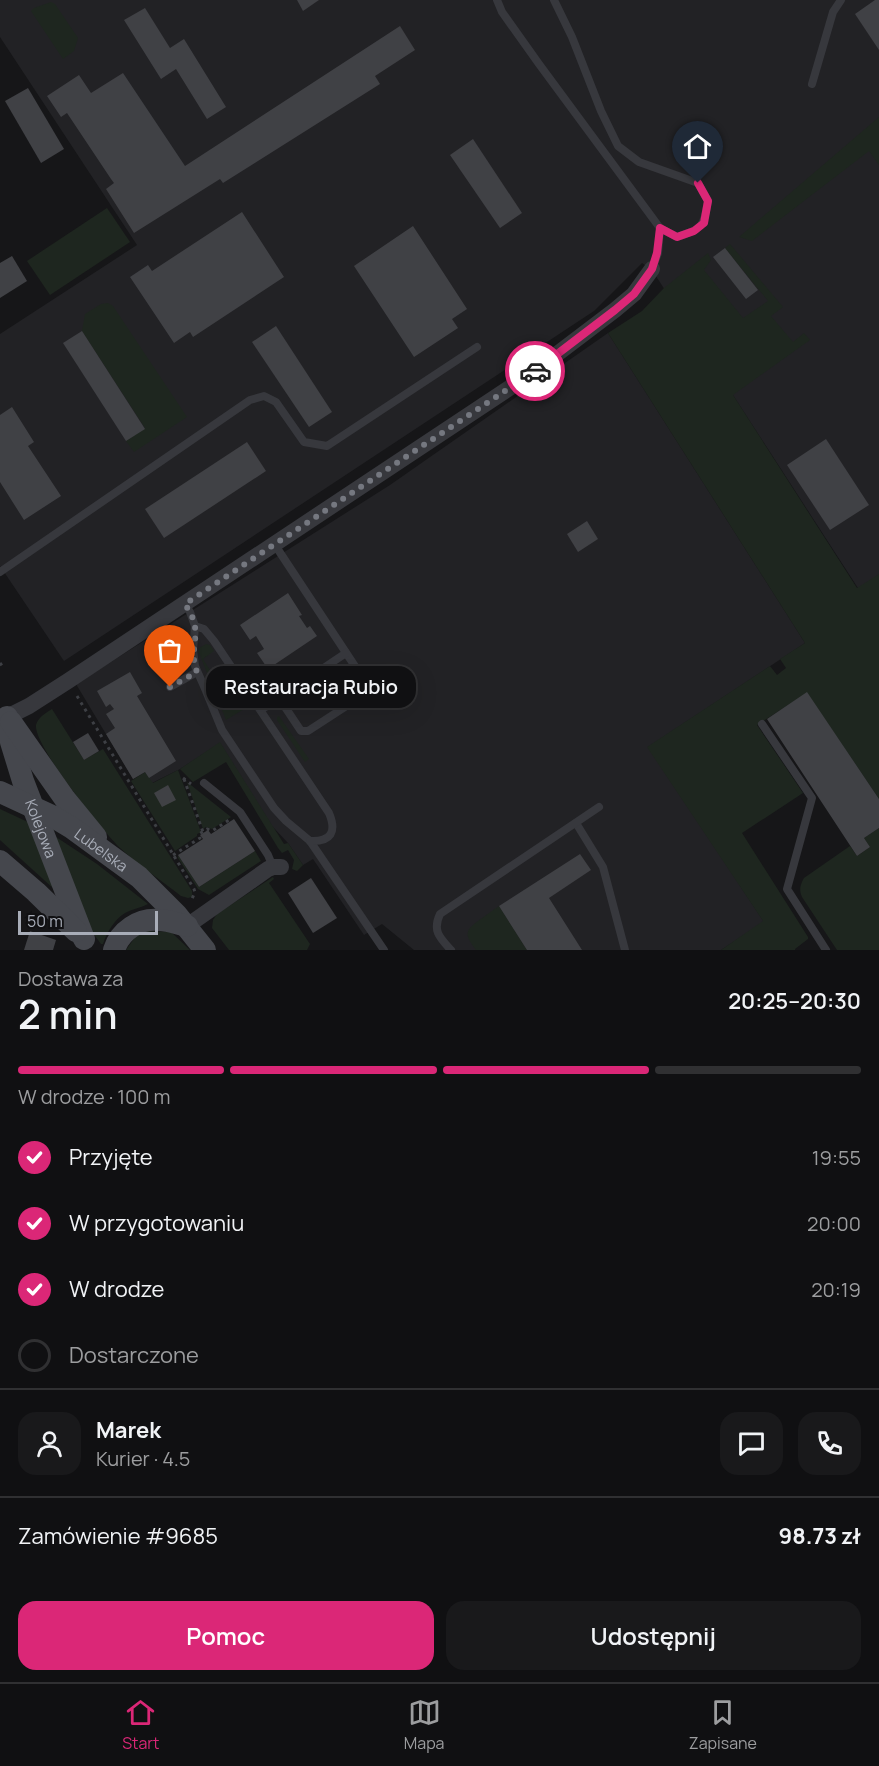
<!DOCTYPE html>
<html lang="pl">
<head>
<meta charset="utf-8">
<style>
	body { margin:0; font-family:Manrope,sans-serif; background:#19191b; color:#f1f3f6; height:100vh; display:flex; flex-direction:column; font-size:22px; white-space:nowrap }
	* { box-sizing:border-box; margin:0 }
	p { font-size:20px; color:#9c9d9f }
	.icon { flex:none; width:33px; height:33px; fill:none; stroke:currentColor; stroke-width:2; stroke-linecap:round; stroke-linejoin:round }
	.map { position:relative; height:950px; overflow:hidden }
	.details { display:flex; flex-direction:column; background:#101012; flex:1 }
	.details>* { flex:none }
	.scale { position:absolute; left:18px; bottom:15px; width:140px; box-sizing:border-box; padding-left:6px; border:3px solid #a8adb8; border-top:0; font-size:16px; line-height:21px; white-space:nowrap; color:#a8adb8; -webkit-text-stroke:4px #111113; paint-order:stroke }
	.pin { position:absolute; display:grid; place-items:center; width:51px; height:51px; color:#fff; margin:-62px -26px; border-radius:50% 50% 50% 0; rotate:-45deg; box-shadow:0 0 6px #0007 }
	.pin .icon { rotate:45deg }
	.courier { position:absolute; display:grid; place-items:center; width:60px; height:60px; margin:-30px; border:4px solid #db2777; border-radius:50%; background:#fff; color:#222; box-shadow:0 2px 8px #0007 }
	.bubble { position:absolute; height:42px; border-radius:18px; background:#101012; box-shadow:0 6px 24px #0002,0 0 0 2px #303032; font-size:20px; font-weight:600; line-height:42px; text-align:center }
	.summary em { font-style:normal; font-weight:600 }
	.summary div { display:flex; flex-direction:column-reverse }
	.summary { display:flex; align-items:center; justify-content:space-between; height:102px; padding:0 18px }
	h1 { font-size:39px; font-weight:600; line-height:45px }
	.bar { display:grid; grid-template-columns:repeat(4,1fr); gap:9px 6px; align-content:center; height:72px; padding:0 18px }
	.bar i { height:8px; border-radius:4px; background:#303032 }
	.bar .on { background:#db2777 }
	.bar p { grid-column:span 4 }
	.line { display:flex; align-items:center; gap:15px; padding:0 18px; border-top:2px solid #303032 }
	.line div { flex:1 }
	.round { display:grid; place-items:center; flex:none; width:63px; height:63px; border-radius:18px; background:#19191b }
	ol { padding:0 18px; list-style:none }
	li { display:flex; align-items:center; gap:18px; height:66px }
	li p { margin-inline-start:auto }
	li .icon { padding:6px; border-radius:50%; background:#db2777; color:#fff; stroke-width:4 }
	li:last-child { color:#9c9d9f }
	li i { width:33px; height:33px; border:3px solid #303032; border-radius:50% }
	.primary-button { display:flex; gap:12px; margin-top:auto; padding:12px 18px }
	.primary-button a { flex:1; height:69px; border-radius:18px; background:#db2777; color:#fff; font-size:24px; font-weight:600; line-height:69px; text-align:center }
	.primary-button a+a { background:#19191b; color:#f1f3f6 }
	.tabs { display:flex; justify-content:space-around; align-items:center; height:84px; border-top:2px solid #303032; background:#101012; font-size:16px; color:#9c9d9f }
	.tabs a { display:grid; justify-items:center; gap:3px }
	.tabs .on { color:#db2777 }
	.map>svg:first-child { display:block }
</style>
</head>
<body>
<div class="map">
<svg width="879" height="950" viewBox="0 0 879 950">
	<rect width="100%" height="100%" fill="#161618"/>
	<g fill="#222225">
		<polygon points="0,0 879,0 879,618 858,588 652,270 642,263 594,311 64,661 0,566 0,334 137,245 0,37"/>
		<polygon points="608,333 805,643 648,747 764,922 721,950 414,950 382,924 364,935 313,859 303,865 288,843 272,826 220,743 180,769 152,783 145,772 133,779 76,684 390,485"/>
	</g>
	<g fill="#1e261f">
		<polygon points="51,2 55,4 78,38 74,51 63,59 31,11 34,8"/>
		<polygon points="879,117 879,165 869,151 752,241 739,237"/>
		<polygon points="107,208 130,242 50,295 27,261"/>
		<polygon points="730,244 783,307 771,316 793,342 804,333 810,340 733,395 857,588 879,574 879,799 807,693 757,725 803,793 742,833 808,937 808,939 795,949 795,950 721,950 763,921 647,747 770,666 777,675 786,668 780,659 805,643 608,333 642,311 664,288 708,253 711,260 704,270 743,318 768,301 725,248"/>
		<polygon points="108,303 113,306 187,417 134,452 126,441 145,428 82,331 85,314 101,304"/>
		<polygon points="206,644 210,645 214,651 203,659 229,700 241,692 249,706 226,720 199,653 199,648"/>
		<path d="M52 709 84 760 103 749 192 891V897L188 898 181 896C161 880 138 865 119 847 103 831 33 745 36 725 38 717 46 713 52 709Z"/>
		<polygon points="279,716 309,759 305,762 277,720 277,717"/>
		<polygon points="220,742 284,844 288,843 303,865 297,871 292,869 294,860 288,850 282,853 278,848 226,762 193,782 180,769"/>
		<polygon points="178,770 201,832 197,834 197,836 175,851 131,781 145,772 153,783"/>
		<polygon points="187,782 231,817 212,829 206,827 203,829"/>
		<polygon points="0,809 30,823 54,889 0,840"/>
		<path d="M879 828V950H837L802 897C799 890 800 885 804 878L850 846 857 856 870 847 864 838Z"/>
		<path d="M53 835 97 864 148 904C141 908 132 909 125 913 114 920 107 932 103 944H101L90 929Z"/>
		<polygon points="255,851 261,861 209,895 198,889 178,858 178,855 199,887"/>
		<polygon points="273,877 274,879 269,883 310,944 307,950 229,950 212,928 213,920 217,914"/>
		<path d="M499 906 527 950H476C466 936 463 932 478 921 485 916 492 911 499 906Z"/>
		<polygon points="146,931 171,932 190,950 126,950 136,936"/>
	</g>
	<g fill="#404145">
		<polygon points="297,0 319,0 303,11"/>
		<polygon points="875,0 879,0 879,50 855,14"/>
		<polygon points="145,8 170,48 184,39 226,107 207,119 176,69 161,79 124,20"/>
		<polygon points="400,26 415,50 375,76 380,84 223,183 220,179 134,233 106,189 114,183 111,179 67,113 61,117 47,96 79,75 91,93 123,73 185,166"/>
		<polygon points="28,88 64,149 41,163 5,101"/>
		<polygon points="473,139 522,213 500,228 450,155"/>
		<polygon points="242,212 284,277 193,337 190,332 174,343 130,277 148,265 152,271"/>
		<polygon points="413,226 467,309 452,319 458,328 414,357 354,266"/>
		<polygon points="725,248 758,290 746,299 713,257"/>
		<polygon points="12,256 27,281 0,298 0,263"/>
		<polygon points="276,326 332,412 309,427 252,342"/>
		<polygon points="82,331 145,429 126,441 63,343"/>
		<polygon points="12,407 34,442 28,446 61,496 24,520 0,482 0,415"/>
		<polygon points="826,439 869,505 830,530 787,465"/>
		<polygon points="247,442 266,471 164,538 145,509"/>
		<polygon points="587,521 598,539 578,552 567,534"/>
		<polygon points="288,593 302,615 299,616 307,628 310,626 317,636 268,669 257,653 264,649 256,636 250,640 240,625"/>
		<polygon points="130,672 142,693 137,696 176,761 149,778 145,772 133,779 106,734 115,728 106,714 114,709 110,704 106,707 97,691"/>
		<polygon points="807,692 879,799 879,828 864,838 870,847 857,856 767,719"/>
		<polygon points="88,733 99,751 84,760 73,742"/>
		<polygon points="168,785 176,800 162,807 154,793"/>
		<polygon points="234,819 255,851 199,887 178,855 203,839 200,835 208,830 211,834"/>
		<polygon points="580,854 591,870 549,898 582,950 527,950 499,906"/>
		<polygon points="311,878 337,918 313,933 288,893"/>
		<polygon points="30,931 56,940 53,950 24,950"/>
	</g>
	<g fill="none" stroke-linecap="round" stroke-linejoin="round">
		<g stroke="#3d3f44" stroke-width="3" stroke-dasharray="3 4.5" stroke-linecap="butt">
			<polyline points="0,663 3,667"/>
			<polyline points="77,696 194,889 195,892 191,901"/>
			<polyline points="183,778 191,784"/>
			<polyline points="184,779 203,832"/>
			<polyline points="173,855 200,838 199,834 207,829 212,831 229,820"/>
		</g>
		<g stroke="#37383d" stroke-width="8">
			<path d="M497 0 502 12 539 64 660 228 677 237C703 228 703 228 708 201L698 183 639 162 618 146 601 111 572 37 554 0"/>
			<polyline points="812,84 833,12 841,0"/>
			<polyline points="652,269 658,253 660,228"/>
			<polyline points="275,545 368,686 368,692 308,731 301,731 279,698"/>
			<polyline points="0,572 250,400 264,396 276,402 304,442 327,446 477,347"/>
			<polyline points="185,604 190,612 195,626 193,650 195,666 206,691 222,730 274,808 286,821 310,841 384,950"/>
			<path d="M195 626 204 629 214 641 329 813C337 832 331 842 310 841"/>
			<polyline points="170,687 197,672"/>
			<polyline points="261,710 346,653"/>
			<polyline points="762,724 812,798 787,889 826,950"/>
			<polyline points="204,783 240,812 268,855 273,867"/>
			<polyline points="576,823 603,867 625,950"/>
			<path d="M451 950C440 938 432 931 440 914L599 807"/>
		</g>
		<g stroke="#37383d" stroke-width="16">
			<polyline points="7,717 29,706 68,681 532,373 615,310 634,294 652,269"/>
			<polyline points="187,926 268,869 273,867 281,867"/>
		</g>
		<g stroke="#45474d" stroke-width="22">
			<path id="s1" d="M7 717 11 742 23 781 84 939"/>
			<polyline points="11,722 65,799 96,837"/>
			<path id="s2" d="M0 792 52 816 72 828 139 877 177 915 205 950"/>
			<polyline points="0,861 36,892 76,931"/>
			<path d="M114 950C120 931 139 918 159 920 168 920 178 924 187 926"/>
		</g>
	</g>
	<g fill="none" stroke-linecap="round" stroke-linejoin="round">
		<path stroke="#757880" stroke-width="6" stroke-dasharray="0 10.8" d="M170 687 197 672C190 656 197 642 195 627 194 618 189 611 185 604L535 371"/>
		<polyline stroke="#db2777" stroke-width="8" points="535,371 615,310 634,294 652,269 657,253 660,228 677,237 694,231 704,223 708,201 698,183"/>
	</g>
	<g text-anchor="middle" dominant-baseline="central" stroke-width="4.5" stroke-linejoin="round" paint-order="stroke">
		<g font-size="15" fill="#a8adb8" stroke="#111113">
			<text stroke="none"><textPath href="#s1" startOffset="117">Kolejowa</textPath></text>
			<text stroke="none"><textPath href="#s2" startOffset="117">Lubelska</textPath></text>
		</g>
	</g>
</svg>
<div class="scale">50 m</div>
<div class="pin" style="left:170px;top:687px;background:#ea580c"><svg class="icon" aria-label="bag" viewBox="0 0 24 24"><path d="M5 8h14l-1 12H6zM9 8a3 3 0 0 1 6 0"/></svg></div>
<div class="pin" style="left:698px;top:183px;background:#1f2937"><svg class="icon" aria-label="home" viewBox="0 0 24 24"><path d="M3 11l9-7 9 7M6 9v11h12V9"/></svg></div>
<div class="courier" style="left:535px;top:371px"><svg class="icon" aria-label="car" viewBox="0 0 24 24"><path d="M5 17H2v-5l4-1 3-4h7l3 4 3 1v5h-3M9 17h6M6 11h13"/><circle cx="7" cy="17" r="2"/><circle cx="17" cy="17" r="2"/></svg></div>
<div class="bubble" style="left:206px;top:666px;width:210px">Restauracja Rubio</div>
</div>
<section class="details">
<div class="summary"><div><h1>2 min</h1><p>Dostawa za</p></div><em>20:25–20:30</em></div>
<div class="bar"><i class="on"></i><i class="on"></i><i class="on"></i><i></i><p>W drodze · 100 m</p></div>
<ol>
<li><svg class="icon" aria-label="check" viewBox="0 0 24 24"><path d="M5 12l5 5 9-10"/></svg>Przyjęte<p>19:55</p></li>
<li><svg class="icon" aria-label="check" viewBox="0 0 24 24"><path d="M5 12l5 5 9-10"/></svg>W przygotowaniu<p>20:00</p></li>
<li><svg class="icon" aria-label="check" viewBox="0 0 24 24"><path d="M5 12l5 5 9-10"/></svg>W drodze<p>20:19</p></li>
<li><i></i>Dostarczone</li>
</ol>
<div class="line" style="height:108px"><a class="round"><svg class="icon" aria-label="person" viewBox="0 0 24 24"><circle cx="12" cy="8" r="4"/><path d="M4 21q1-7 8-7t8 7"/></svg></a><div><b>Marek</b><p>Kurier · 4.5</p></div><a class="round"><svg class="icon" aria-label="chat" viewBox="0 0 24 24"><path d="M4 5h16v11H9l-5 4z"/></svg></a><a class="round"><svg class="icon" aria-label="phone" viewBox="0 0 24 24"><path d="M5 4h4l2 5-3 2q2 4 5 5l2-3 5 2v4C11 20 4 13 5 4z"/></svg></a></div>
<div class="line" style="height:78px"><div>Zamówienie #9685</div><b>98.73 zł</b></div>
<div class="primary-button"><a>Pomoc</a><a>Udostępnij</a></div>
</section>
<nav class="tabs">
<a class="on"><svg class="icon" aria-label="home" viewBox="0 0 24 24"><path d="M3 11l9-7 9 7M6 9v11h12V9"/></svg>Start</a>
<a><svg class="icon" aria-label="map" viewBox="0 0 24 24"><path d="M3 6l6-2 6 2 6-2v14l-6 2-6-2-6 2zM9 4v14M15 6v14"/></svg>Mapa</a>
<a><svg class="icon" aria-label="saved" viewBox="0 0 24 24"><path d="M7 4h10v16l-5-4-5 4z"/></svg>Zapisane</a>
</nav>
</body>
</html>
